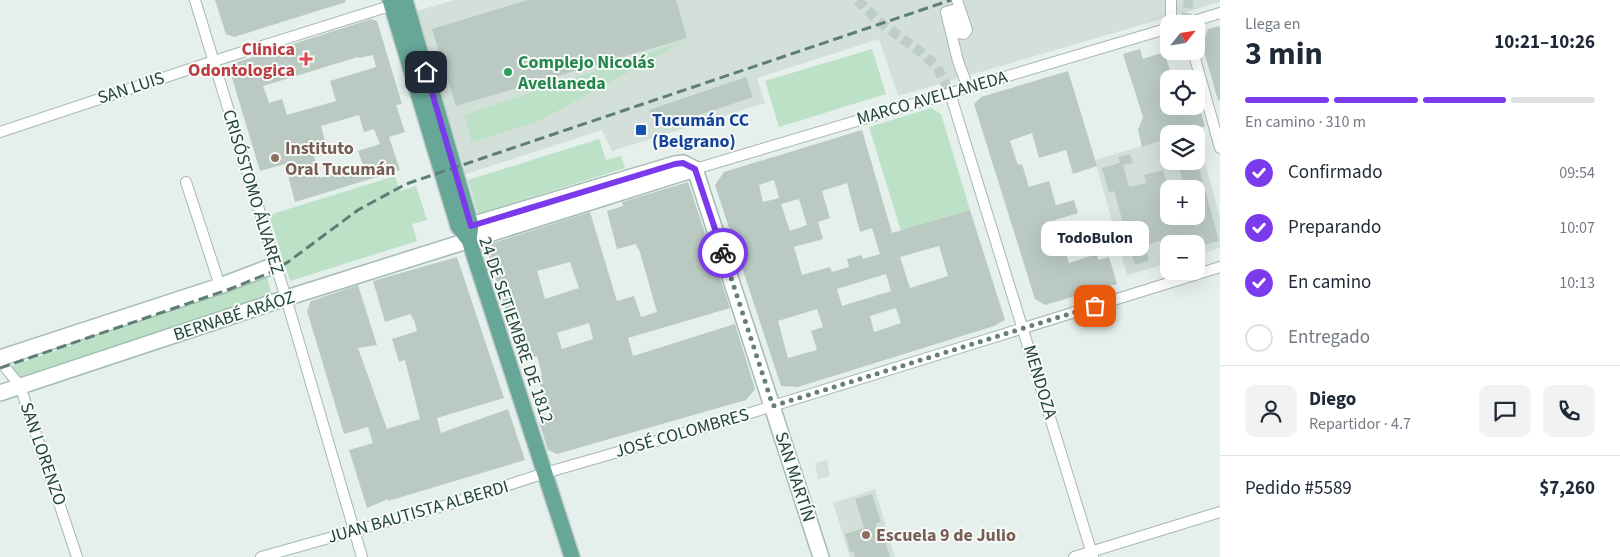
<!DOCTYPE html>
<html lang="es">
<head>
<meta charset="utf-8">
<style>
	body { margin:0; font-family:"Source Sans 3",sans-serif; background:#f2f2f3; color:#1f2937; height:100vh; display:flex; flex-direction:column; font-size:19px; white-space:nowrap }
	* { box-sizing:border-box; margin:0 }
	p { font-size:16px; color:#747a83 }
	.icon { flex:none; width:28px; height:28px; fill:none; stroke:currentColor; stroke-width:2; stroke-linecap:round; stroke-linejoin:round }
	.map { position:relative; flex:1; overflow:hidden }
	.panel { display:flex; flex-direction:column; background:#fff; width:400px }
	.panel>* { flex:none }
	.needle { width:32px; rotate:60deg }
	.controls { position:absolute; left:1160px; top:15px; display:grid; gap:10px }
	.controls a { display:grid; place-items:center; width:45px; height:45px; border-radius:10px; background:#fff; box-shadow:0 5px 20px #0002; font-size:25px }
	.pin { position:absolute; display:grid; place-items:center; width:42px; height:42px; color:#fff; margin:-21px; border-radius:10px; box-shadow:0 2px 8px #0006 }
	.courier { position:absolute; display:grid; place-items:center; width:50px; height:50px; margin:-25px; border:4px solid #7c3aed; border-radius:50%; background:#fff; color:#222; box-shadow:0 1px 6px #0007 }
	.bubble { position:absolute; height:35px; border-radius:10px; background:#fff; box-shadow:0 5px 20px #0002; font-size:16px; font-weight:700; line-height:35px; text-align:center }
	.head em { font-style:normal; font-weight:700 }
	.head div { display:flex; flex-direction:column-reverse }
	.head { display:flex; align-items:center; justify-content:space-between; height:85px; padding:0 25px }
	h1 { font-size:32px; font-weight:700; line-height:38px }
	.bar { display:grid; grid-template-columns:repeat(4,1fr); gap:8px 5px; align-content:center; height:60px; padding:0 25px }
	.bar i { height:6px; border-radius:4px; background:#e0e1e3 }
	.bar .on { background:#7c3aed }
	.bar p { grid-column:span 4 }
	.line { display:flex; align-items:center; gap:12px; padding:0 25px; border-top:1px solid #e0e1e3 }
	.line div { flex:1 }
	.round { display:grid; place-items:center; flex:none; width:52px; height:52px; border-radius:10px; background:#f2f2f3 }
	ol { padding:0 25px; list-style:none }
	li { display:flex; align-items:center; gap:15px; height:55px }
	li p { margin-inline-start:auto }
	li .icon { padding:5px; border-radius:50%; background:#7c3aed; color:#fff; stroke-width:4 }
	li:last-child { color:#747a83 }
	li i { width:28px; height:28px; border:2px solid #e0e1e3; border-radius:50% }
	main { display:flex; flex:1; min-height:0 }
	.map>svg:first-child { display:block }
</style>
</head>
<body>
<main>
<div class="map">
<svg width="1220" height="557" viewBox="0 0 1220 557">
	<rect width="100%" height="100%" fill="#e5efeb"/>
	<g fill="#d3dfd9" fill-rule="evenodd">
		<polygon points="454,0 1220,0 1220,2 898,96 879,39 757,78 765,103 612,151 602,130 466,174 417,11"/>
		<path d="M1196 129 1220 218V248L1196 255V244H1169V263L1127 275 1095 160 1169 138V161H1196V134H1182ZM1169 189H1196V216H1169Z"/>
		<polygon points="827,460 830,476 818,479 815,463"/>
		<polygon points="875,489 895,557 850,557 833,503"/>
	</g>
	<g fill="#bde1c7">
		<polygon points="687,40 539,121 472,142 464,115"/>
		<polygon points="872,49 886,94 779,127 765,81"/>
		<polygon points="931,108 941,114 970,210 901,231 869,127"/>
		<polygon points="599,139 606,160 621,156 625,168 478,214 468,180"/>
		<polygon points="395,176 400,191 416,186 427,220 412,224 417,241 290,281 269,215"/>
		<polygon points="267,277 272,296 12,383 1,370"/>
	</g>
	<g fill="#bacac3" fill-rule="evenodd">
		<polygon points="215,0 345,0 346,2 234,37 226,34"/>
		<polygon points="528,0 676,0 687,38 456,106 432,29"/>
		<path d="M371 19 377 21 402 104 396 105 405 132 389 137 400 170 295 202 285 164 260 171 230 71 234 63ZM373 55 376 67 330 81 336 101 287 115 282 99 269 103 263 86 358 57 359 58ZM359 115 364 132 374 129 380 144 358 151 363 165 320 178 314 156 328 152 321 126Z"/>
		<polygon points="1220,26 1220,100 1218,100 1202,45 1208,29"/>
		<polygon points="1140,49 1143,59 1164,52 1173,79 1169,79 1169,106 1199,106 1205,126 1182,134 1169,134 1169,138 1142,147 1138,130 1143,117 1123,54"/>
		<polygon points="1068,71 1097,166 1073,174 1066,150 1039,158 1032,133 1010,141 1018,165 1022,164 1029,187 1049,181 1056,205 1074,200 1078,213 1055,220 1069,263 1097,254 1098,260 1109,257 1117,284 1045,305 1035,299 974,104 981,97"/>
		<polygon points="746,77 753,97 672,124 670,119 660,122 658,117 652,119 649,110"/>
		<path d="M862 130 892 233 970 210 1005 320 994 326 798 387 781 386 715 185 724 172ZM774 180 779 198 763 202 759 185ZM847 183 860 232 872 228 880 254 863 259 862 255 847 259 849 267 832 272 830 267 802 275 794 247 823 239 818 222 830 218 822 191ZM799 199 807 225 790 231 781 204ZM939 246 948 276 910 288 900 257ZM886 274 891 291 842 306 837 289ZM896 308 901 323 874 332 870 316ZM817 309 823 327 811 331 817 350 788 358 778 321Z"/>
		<polygon points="1130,154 1133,163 1123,165 1129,187 1146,183 1144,175 1163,170 1169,190 1169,216 1196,216 1196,189 1185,189 1177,161 1197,161 1219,241 1196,247 1196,244 1169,244 1169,262 1166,263 1160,241 1145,245 1149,261 1135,265 1114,191 1109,192 1102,168 1120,163 1118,157"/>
		<path d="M688 182 730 308 628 338 633 356 735 324 755 389 746 400 557 454 548 450 539 422 552 419 537 377 542 375 537 356 521 361 487 251 490 244 590 212 617 301 634 296 641 317 657 312 639 249H638L636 244 617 249 607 211 623 206 622 202ZM570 262 579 288 545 299 537 271ZM589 323 593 339 562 349 557 333Z"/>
		<polygon points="457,257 504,398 437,418 441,433 508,409 525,460 388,501 388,499 367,508 349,450 373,443 368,427 344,434 307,311 311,301 358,285 377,345 358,348 387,429 420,419 405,360 399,362 392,339 417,331 414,320 410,314 385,322 373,281"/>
		<polygon points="872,494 881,522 876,524 881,542 885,540 890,557 855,557 853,551 850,552 845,534 864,528 855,499"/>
	</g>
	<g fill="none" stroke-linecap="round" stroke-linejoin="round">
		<g stroke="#becdc8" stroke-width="10" stroke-dasharray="10 5" stroke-linecap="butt">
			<polyline points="857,0 881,23 922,53 937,67 950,93"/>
			<polyline points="1185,23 1189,0"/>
		</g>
		<g stroke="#a7b8b2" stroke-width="12">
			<g id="street">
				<polyline points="195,0 286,298 362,557"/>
				<polyline points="957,0 967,30 964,34 959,33 953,10 946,12 958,61 968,88"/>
				<polyline points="1171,0 1171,24"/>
				<polyline points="1184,24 1220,13"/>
				<polyline points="1193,51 1220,148"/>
				<polyline points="950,93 1093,557"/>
				<polyline points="0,132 214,61 396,4"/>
				<polyline points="695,169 1169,28"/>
				<polyline points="186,182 220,286"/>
				<polyline points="0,355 4,366 20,386 77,557"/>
				<polyline points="261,557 447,505 545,473 705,427 1220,267"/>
				<polyline points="1074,557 1220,512"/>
			</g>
		</g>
		<g stroke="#a2bcb3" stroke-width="18">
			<g id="secondary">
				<polyline points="695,169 821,557"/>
				<polyline points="471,225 675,164 683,163 695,169"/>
				<polyline points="0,358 220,286 275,265"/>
				<polyline points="0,393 286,298 695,169"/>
			</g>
		</g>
		<g stroke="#c1cac8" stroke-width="18">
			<g id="primary">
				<polyline points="390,0 458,226 469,240 572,557"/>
				<polyline points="405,0 471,225 469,240"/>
			</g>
		</g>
		<use href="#street" stroke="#fff" stroke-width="10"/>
		<use href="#secondary" stroke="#fff" stroke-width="15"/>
		<use href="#primary" stroke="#67a797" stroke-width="15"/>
		<polyline stroke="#5d7e75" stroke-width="3" stroke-dasharray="10 5" stroke-linecap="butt" points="0,368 230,289 269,273 288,262 358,210 406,184 951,0"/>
	</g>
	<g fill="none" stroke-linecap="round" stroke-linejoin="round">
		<polyline stroke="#667f78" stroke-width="5" stroke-dasharray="0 9" points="723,253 773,406 1095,306"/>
		<polyline stroke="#7c3aed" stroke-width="6" points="426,72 471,226 675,164 683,163 695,169 723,253"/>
	</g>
	<path fill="#e0444e" stroke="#f6fbf8" stroke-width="2" d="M303.5 51.5h5v5h5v5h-5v5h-5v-5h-5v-5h5z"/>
	<circle fill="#2e9e5b" stroke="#f6fbf8" stroke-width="2" cx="508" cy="72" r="5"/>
	<rect fill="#1a4fb4" stroke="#f6fbf8" stroke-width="2" x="635" y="124" width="12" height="12" rx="2.5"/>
	<g fill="#8d6e63" stroke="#f6fbf8" stroke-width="2">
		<circle cx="275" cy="158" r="5"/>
		<circle cx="866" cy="535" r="5"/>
	</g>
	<g text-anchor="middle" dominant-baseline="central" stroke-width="4" stroke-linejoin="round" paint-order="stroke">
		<g font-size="18" font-weight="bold" fill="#be3a42" stroke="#f6fbf8" text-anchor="end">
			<text x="295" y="49">Clinica<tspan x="295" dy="21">Odontologica</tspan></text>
		</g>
		<g font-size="18" font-weight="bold" fill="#27864d" stroke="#f6fbf8" text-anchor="start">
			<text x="518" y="62">Complejo Nicolás<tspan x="518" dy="21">Avellaneda</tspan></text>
		</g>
		<g font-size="18" fill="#22433a" stroke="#f6fbf8">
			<text transform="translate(131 88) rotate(-18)">SAN LUIS</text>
			<text transform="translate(932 98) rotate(-16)">MARCO AVELLANEDA</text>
			<text transform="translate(253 192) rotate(73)">CRISÓSTOMO ÁLVAREZ</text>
			<text transform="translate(234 316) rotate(-18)">BERNABÉ ARÁOZ</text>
			<text transform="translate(516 330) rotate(71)">24 DE SETIEMBRE DE 1812</text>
			<text transform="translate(1040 382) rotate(73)">MENDOZA</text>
			<text transform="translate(682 433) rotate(-16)">JOSÉ COLOMBRES</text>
			<text transform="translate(43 454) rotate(71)">SAN LORENZO</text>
			<text transform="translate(795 477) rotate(72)">SAN MARTÍN</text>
			<text transform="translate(418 512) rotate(-16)">JUAN BAUTISTA ALBERDI</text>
		</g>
		<g font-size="18" font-weight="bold" fill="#164399" stroke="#f6fbf8" text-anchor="start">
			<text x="652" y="120">Tucumán CC<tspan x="652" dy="21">(Belgrano)</tspan></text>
		</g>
		<g font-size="18" font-weight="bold" fill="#785e54" stroke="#f6fbf8" text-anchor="start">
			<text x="285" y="148">Instituto<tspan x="285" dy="21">Oral Tucumán</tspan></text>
			<text x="876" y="535">Escuela 9 de Julio</text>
		</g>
	</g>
</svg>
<div class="controls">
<a><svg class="needle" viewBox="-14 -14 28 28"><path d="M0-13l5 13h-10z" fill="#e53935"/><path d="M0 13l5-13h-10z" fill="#747a83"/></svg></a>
<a><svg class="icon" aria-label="locate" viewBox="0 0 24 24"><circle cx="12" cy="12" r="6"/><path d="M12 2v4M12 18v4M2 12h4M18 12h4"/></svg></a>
<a><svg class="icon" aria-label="layers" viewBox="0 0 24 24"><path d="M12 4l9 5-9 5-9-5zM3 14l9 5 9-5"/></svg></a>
<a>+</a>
<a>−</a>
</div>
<div class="pin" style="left:1095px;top:306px;background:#ea580c"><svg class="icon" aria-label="bag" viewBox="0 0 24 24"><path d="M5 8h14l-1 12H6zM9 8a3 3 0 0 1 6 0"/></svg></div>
<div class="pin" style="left:426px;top:72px;background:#1f2937"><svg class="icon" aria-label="home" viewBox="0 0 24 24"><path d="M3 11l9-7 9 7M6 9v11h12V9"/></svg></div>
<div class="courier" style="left:723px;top:253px"><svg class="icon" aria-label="bike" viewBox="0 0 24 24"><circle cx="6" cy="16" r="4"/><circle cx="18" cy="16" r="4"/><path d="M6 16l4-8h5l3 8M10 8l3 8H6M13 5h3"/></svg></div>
<div class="bubble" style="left:1041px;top:221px;width:108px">TodoBulon</div>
</div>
<section class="panel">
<div class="head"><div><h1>3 min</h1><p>Llega en</p></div><em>10:21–10:26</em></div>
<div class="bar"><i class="on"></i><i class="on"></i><i class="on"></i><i></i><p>En camino · 310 m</p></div>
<ol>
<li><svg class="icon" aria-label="check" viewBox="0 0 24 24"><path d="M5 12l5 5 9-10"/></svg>Confirmado<p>09:54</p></li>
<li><svg class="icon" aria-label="check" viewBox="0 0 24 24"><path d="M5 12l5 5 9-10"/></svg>Preparando<p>10:07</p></li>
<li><svg class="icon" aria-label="check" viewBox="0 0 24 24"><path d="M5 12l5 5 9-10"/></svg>En camino<p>10:13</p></li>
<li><i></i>Entregado</li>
</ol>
<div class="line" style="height:90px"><a class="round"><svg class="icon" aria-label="person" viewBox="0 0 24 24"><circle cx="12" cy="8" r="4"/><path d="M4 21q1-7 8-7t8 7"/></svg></a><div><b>Diego</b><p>Repartidor · 4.7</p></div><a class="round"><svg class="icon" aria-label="chat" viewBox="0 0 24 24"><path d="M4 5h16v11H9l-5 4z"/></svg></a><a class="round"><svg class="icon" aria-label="phone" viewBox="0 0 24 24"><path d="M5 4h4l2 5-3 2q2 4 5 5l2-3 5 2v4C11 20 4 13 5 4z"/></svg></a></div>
<div class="line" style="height:65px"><div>Pedido #5589</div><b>$7,260</b></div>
</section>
</main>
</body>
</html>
